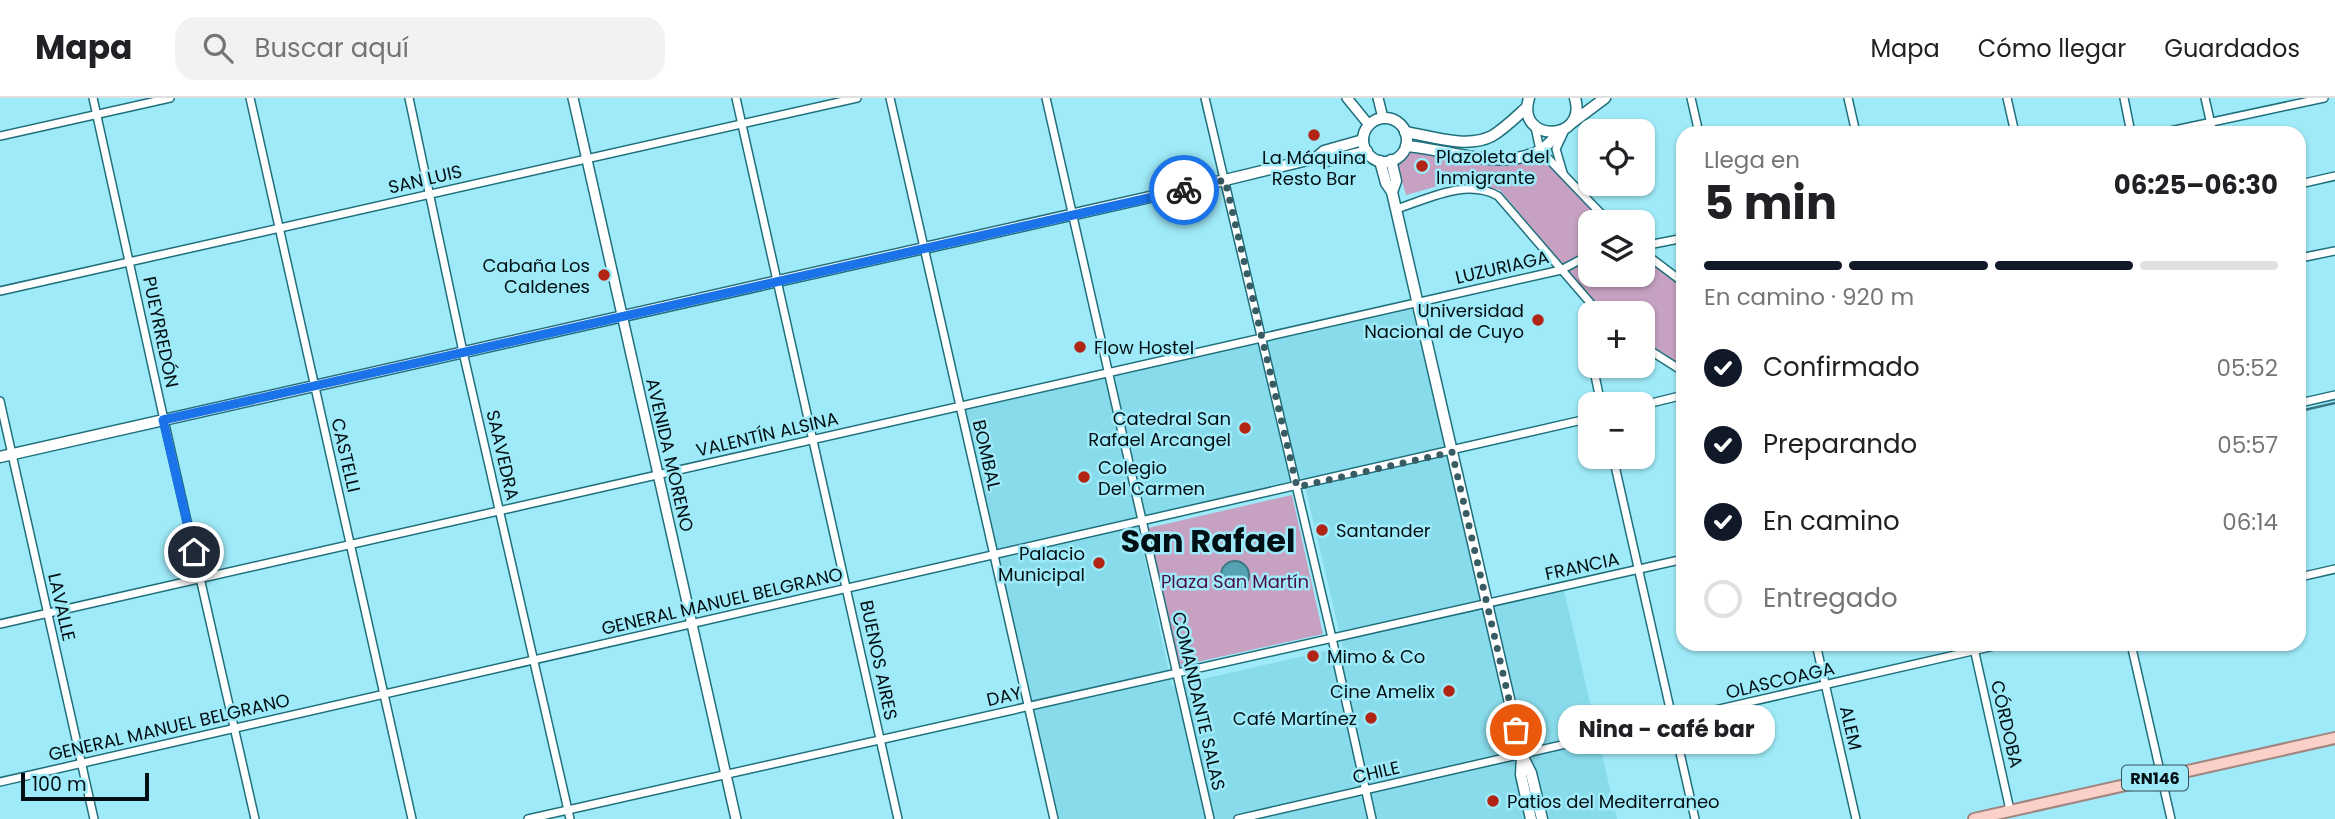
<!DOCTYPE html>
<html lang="es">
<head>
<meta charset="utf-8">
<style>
	body { margin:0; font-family:Poppins,sans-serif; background:#f2f2f2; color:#202124; height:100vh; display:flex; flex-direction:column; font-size:26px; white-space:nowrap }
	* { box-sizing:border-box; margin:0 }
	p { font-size:23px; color:#757577 }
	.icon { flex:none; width:38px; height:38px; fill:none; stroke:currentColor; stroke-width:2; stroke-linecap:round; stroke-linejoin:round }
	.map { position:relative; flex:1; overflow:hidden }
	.drawer { position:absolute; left:1676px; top:28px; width:630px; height:525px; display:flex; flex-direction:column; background:#fff; border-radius:21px; box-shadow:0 2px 5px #0004 }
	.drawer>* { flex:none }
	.controls { position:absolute; left:1578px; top:21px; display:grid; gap:14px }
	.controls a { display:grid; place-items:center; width:77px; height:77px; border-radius:14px; background:#fff; box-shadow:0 2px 5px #0004; font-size:35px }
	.scale { position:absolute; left:21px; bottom:18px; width:128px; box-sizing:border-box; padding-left:7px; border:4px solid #000f13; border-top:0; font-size:19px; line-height:24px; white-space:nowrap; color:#000f13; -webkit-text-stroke:5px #9feaf8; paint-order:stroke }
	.pin { position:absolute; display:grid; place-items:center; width:60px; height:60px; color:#fff; margin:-30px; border:4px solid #fff; border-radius:50%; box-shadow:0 2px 7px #0007 }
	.courier { position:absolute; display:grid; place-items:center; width:70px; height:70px; margin:-35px; border:5px solid #1a73e8; border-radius:50%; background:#fff; color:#222; box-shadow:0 2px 9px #0007 }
	.bubble { position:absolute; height:49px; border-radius:21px; background:#fff; box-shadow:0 2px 5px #0004; font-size:23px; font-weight:700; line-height:49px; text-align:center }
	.head em { font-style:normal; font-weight:700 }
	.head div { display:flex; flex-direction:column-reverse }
	.head { display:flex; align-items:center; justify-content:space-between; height:119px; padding:0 28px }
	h1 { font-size:46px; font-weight:700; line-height:52px }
	.bar { display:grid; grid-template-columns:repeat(4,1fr); gap:10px 7px; align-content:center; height:84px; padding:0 28px }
	.bar i { height:9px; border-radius:5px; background:#e0e0e0 }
	.bar .active { background:#111827 }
	.bar p { grid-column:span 4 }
	ol { padding:0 28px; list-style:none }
	li { display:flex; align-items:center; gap:21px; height:77px }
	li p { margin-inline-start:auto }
	li .icon { padding:7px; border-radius:50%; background:#111827; color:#fff; stroke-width:4 }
	li:last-child { color:#757577 }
	li i { width:38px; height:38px; border:4px solid #e0e0e0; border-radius:50% }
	header { display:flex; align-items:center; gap:42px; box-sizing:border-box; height:98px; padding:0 35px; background:#fff; border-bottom:2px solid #e0e0e0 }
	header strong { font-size:33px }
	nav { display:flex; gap:38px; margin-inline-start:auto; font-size:24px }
	.search { width:490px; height:63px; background:#f2f2f2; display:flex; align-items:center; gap:18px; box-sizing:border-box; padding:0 24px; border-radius:21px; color:#757577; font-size:26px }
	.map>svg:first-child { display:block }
</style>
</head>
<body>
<header>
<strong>Mapa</strong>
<div class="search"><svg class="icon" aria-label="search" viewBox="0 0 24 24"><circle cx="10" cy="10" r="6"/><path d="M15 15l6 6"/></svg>Buscar aquí</div>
<nav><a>Mapa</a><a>Cómo llegar</a><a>Guardados</a></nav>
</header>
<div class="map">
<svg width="2335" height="721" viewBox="0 0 2335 721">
	<rect width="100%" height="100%" fill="#9feaf8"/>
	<path fill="#88dbeb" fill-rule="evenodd" d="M1415 209 1485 509 1564 492 1617 721H1059L965 312ZM1303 380 1343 549 1172 588 1136 420Z"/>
	<g fill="#c6a1c1">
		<polygon points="1412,53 1471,64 1508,67 1540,59 1606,124 1591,124 1591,177 1643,177 1643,159 1683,189 1683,269 1643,241 1643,215 1607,215 1598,209 1500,92 1459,82 1406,97 1396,64"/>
		<polygon points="1292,397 1323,536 1179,568 1148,430"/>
	</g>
	<circle fill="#53a3b2" stroke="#3a7782" stroke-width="2" cx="1235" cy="477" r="14"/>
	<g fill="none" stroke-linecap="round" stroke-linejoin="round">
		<polyline stroke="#3a7782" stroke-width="2.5" points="2300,313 2335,305"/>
		<g stroke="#206f7c" stroke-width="10">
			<g id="minor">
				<polyline points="93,0 164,322 255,721"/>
				<polyline points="250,0 412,721"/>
				<polyline points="409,0 463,254 570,721"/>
				<polyline points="736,0 898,721"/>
				<polyline points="890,0 1054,721"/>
				<polyline points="1046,0 1210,721"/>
				<polyline points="1205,0 1332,540 1372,721"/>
				<polyline points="1691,0 1699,35"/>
				<polyline points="1848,0 1856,35"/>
				<polyline points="2007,0 2015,35"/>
				<polyline points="2124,0 2131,35"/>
				<polyline points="2205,0 2213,35"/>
				<polyline points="1535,29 1540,52 1609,124"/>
				<polyline points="2161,35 2324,0"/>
				<polyline points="0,38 170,0"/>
				<polyline points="1563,75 1556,51 1564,34"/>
				<polyline points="2300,86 2335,78"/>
				<path d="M1396 111C1428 101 1467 80 1498 98L1599 215"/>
				<polyline points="1643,148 1684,140"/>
				<polyline points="1643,154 1684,185"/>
				<polyline points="2300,160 2335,153"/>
				<polyline points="0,193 857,0"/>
				<polyline points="1591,228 1588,239 1591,255"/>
				<polyline points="1643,248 1684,274"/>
				<polyline points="1593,268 1601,306"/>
				<polyline points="0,303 94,721"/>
				<polyline points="2300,305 2335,297"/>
				<polyline points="1643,307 1684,297"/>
				<polyline points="1613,359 1695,721"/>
				<polyline points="2300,479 2335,471"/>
				<polyline points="0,526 1561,172 1591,156"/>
				<polyline points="1816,546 1856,721"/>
				<polyline points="1973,546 2010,712"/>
				<polyline points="2131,546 2171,721"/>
				<polyline points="0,684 1591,320"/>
				<polyline points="528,721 1684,461"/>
				<polyline points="1238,721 2003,546"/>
			</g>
		</g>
		<g stroke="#206f7c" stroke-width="12">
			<g id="tertiary">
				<polyline points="573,0 736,721"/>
				<polyline points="1347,0 1369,27"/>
				<polyline points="1378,0 1383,20"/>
			</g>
		</g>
		<g stroke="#206f7c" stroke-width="13">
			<g id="secondary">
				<path d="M1529 0C1515 45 1588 45 1575 0"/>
				<circle cx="1385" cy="42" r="22"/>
				<polyline points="1573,24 1605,0"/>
				<path d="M1405 34C1431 38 1467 51 1492 38 1504 31 1515 20 1526 10"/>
				<path d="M1406 48C1448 51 1500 74 1541 52 1548 47 1555 39 1561 33"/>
				<polyline points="1316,60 1326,63 1367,53"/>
				<polyline points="1391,62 1396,83 1392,94"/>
				<polyline points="1380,63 1386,85 1392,94 1522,657 1531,675 1542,721"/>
				<polyline points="0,359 1225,82 1316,60 1324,53 1363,42"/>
				<polyline points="1522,657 1521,677 1531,721"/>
			</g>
		</g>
		<g stroke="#a18580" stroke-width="14">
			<polyline id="trunk" points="1974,721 2335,640"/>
		</g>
		<use href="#minor" stroke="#fff" stroke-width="7"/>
		<use href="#tertiary" stroke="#fff" stroke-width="9"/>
		<use href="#secondary" stroke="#fff" stroke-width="10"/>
		<use href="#trunk" stroke="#fad0c8" stroke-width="10"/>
	</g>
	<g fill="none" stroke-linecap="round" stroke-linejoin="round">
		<polyline stroke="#385c63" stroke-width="7" stroke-dasharray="0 12.6" points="1184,92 1225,82 1297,389 1452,354 1516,632"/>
		<polyline stroke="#1a73e8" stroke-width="9" points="194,454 163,322 1184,92"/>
	</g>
	<g fill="#b22413" stroke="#9feaf8" stroke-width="2.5">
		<circle cx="1314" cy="37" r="7"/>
		<circle cx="1422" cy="68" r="7"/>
		<circle cx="604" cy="177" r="7"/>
		<circle cx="1538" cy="222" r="7"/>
		<circle cx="1080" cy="249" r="7"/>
		<circle cx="1245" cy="330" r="7"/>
		<circle cx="1084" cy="379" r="7"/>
		<circle cx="1322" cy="432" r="7"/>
		<circle cx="1099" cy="465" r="7"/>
		<circle cx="1313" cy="558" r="7"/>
		<circle cx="1449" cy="593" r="7"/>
		<circle cx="1371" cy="620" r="7"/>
		<circle cx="1493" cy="703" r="7"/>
	</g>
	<g text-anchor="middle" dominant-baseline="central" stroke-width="5" stroke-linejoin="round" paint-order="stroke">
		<rect fill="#9feaf8" stroke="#305158" stroke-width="2" x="2122" y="667.5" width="66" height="25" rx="5"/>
		<g font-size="16" font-weight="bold" fill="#000f13">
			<text x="2155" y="680">RN146</text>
		</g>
		<g font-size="18" fill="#000f13" stroke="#9feaf8" text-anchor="start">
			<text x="1436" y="58">Plazoleta del<tspan x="1436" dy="21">Inmigrante</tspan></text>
			<text x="1314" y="59" text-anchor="middle">La Máquina<tspan x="1314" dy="21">Resto Bar</tspan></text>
			<text x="590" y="167" text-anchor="end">Cabaña Los<tspan x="590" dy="21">Caldenes</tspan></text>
			<text x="1524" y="212" text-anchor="end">Universidad<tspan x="1524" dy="21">Nacional de Cuyo</tspan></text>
			<text x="1094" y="249">Flow Hostel</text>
			<text x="1231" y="320" text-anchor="end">Catedral San<tspan x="1231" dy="21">Rafael Arcangel</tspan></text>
			<text x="1098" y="369">Colegio<tspan x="1098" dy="21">Del Carmen</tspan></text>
			<text x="1336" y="432">Santander</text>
			<text x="1085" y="455" text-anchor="end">Palacio<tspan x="1085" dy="21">Municipal</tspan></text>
			<text x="1327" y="558">Mimo &amp; Co</text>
			<text x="1435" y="593" text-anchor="end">Cine Amelix</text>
			<text x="1357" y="620" text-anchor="end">Café Martínez</text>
			<text x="1507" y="703">Patios del Mediterraneo</text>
		</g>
		<g font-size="18" fill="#000f13" stroke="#9feaf8">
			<text transform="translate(425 81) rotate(-13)">SAN LUIS</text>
			<text transform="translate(1502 169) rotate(-13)">LUZURIAGA</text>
			<text transform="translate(161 234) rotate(78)">PUEYRREDÓN</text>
			<text transform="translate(767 336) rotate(-13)">VALENTÍN ALSINA</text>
			<text transform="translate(346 357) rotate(77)">CASTELLI</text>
			<text transform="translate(503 357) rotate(77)">SAAVEDRA</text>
			<text transform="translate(670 357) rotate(77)">AVENIDA MORENO</text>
			<text transform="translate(987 357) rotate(77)">BOMBAL</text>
			<text transform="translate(1582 468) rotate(-12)">FRANCIA</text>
			<text transform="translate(722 503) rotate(-13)">GENERAL MANUEL BELGRANO</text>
			<text transform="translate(62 509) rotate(77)">LAVALLE</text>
			<text transform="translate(879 562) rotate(78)">BUENOS AIRES</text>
			<text transform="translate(1780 582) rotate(-13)">OLASCOAGA</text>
			<text transform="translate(1004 598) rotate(-13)">DAY</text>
			<text transform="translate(1199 603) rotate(77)">COMANDANTE SALAS</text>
			<text transform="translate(2007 626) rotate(77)">CÓRDOBA</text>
			<text transform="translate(169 629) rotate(-13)">GENERAL MANUEL BELGRANO</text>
			<text transform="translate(1851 630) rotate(77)">ALEM</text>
			<text transform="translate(1376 674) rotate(-13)">CHILE</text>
		</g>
		<g font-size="18" fill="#490f45" stroke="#9feaf8">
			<text x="1235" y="483">Plaza San Martín</text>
		</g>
		<g font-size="32" font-weight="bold" fill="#000f13" stroke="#9feaf8">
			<text x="1208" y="442">San Rafael</text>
		</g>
	</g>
</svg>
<div class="controls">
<a><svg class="icon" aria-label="locate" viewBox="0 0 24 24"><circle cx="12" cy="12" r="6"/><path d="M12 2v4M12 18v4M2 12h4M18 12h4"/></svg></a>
<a><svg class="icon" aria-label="layers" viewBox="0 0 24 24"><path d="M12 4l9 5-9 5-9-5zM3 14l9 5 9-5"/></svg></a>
<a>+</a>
<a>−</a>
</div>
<div class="scale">100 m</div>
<div class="pin" style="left:1516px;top:632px;background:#ea580c"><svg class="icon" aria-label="bag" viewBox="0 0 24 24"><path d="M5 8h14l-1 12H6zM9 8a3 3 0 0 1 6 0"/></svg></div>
<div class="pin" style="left:194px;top:454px;background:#1f2937"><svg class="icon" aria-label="home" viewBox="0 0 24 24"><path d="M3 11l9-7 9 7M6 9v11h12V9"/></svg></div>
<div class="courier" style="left:1184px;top:92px"><svg class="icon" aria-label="bike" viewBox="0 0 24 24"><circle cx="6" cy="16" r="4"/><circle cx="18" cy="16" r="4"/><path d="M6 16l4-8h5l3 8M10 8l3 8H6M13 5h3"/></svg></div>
<div class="bubble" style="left:1558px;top:607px;width:217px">Nina - café bar</div>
<section class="drawer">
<div class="head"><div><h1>5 min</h1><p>Llega en</p></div><em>06:25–06:30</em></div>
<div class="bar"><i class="active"></i><i class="active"></i><i class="active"></i><i></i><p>En camino · 920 m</p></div>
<ol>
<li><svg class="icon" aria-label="check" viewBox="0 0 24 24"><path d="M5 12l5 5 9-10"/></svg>Confirmado<p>05:52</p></li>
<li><svg class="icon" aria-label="check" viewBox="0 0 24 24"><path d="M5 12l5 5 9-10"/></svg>Preparando<p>05:57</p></li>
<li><svg class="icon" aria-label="check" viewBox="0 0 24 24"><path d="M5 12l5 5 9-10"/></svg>En camino<p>06:14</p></li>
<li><i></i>Entregado</li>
</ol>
</section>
</div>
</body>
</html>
